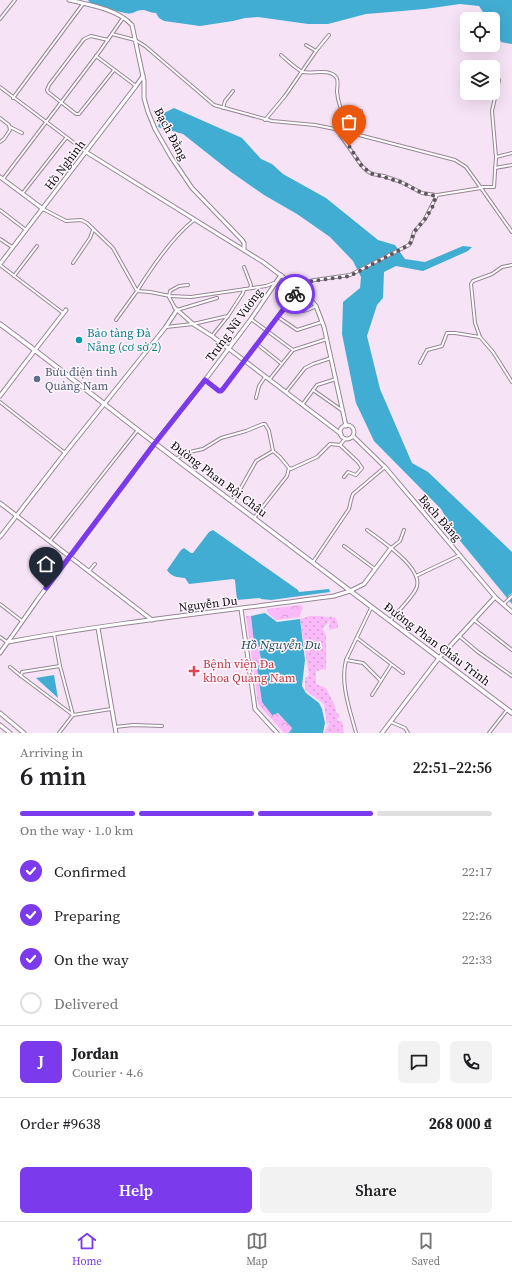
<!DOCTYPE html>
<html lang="en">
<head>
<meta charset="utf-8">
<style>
	body { margin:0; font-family:"Source Serif 4",serif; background:#f2f2f2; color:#202124; height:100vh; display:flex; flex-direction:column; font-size:15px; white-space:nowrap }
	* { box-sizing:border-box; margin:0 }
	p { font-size:13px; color:#757577 }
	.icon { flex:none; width:22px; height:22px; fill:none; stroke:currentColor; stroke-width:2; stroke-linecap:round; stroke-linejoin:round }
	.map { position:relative; height:733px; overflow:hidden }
	.panel { display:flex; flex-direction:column; background:#fff; flex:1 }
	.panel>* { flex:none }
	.controls { position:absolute; left:460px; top:12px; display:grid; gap:8px }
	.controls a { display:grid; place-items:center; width:40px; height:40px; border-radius:6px; background:#fff; box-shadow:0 4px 16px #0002; font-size:20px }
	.pin { position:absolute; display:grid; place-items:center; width:34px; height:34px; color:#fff; margin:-41px -17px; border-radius:50% 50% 50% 0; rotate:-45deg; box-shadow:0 0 4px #0007 }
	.pin .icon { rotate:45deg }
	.courier { position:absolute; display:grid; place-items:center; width:40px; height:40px; margin:-20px; border:3px solid #7c3aed; border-radius:50%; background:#fff; color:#222; box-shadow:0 1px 5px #0007 }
	.overview em { font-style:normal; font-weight:600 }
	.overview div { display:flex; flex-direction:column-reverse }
	.overview { display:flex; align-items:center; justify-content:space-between; height:68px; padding:0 20px }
	h1 { font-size:26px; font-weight:600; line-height:30px }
	.bar { display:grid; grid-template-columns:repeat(4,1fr); gap:6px 4px; align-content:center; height:48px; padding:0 20px }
	.bar i { height:5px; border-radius:3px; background:#e0e0e0 }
	.bar .on { background:#7c3aed }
	.bar p { grid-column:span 4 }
	.line { display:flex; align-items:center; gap:10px; padding:0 20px; border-top:1px solid #e0e0e0 }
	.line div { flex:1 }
	.round { display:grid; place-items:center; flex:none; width:42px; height:42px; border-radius:6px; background:#f2f2f2 }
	ol { padding:0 20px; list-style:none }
	li { display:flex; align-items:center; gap:12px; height:44px }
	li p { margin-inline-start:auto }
	li .icon { padding:4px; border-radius:50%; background:#7c3aed; color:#fff; stroke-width:4 }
	li:last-child { color:#757577 }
	li i { width:22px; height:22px; border:2px solid #e0e0e0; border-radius:50% }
	.button { display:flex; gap:8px; margin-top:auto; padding:8px 20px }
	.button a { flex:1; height:46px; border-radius:6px; background:#7c3aed; color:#fff; font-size:16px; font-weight:600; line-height:46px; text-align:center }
	.button a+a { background:#f2f2f2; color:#202124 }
	.tab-bar { display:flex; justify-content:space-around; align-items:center; height:56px; border-top:1px solid #e0e0e0; background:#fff; font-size:11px; color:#757577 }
	.tab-bar a { display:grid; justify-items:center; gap:2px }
	.tab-bar .on { color:#7c3aed }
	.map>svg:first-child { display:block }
</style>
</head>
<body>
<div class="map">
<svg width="512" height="733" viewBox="0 0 512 733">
	<defs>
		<pattern id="grass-dots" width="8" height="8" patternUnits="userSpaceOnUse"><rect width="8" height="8" fill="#fabaf9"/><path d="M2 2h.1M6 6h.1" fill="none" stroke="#d59fd4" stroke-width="1.8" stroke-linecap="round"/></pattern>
		<pattern id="park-crowns" width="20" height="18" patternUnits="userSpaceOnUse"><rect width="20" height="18" fill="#fabaf9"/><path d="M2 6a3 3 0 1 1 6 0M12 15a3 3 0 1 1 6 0" fill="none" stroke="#d59fd4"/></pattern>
	</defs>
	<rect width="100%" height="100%" fill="#f7e3f6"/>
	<path fill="url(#grass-dots)" d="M310 616H322L330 618 329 616 336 618 338 625V628L329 630 330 619 323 629 326 636V669L316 671V684L326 688C329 696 336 704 336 712L339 715 340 718H337L338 721H342L344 733H324L331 720 327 725 324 704 309 693 305 689V678L309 675 300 619Z"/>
	<g fill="url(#park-crowns)">
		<polygon points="301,605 303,608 301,612 300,617 276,620 267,612 267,609"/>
		<polygon points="246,616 251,616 254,642 258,643 262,664 277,713 292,728 289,733 284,733 258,704"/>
	</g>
	<g fill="#42add2">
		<path d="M88 0H512V44L501 42 493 24V19L487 18 479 6 460 4 425 9 366 14 328 24H308L258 17 245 18 233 21 200 26 164 21 159 18 156 13C152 13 148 11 144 10 137 9 133 15 125 13 113 11 102 6 90 3Z"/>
		<polygon points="174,108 242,138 261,159 272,164 283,174 326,198 378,240 395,245 405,259 425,262 463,246 472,247 468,251 423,271 396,266 384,272 383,298 377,305 367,336 380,389 412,463 428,472 512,552 512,593 508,596 510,599 512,598 512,604 457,537 441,509 374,441 356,403 342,334 343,302 360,288 361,277 353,261 330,237 297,214 264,195 231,172 183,134 158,127 162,114"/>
		<path d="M213 530 298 590 299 592 329 589 330 592 271 600 261 599 260 598 237 600 235 580 233 579 189 584 185 578C177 577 171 577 167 570L181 550 184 548 191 553H193L209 532Z"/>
		<polygon points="265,613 277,622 300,619 305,660 302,686 306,693 319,703 322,709 325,723 323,733 289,733 292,728 278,713 272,715 262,702 257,667 262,664 258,643 254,642 251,616"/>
		<polygon points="54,675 58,698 36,678"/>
	</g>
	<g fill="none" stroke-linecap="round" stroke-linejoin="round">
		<g stroke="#978596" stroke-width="4">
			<g id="minor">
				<polyline points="0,19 15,0"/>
				<polyline points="112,34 135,40 145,46 214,105 272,121 315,125 340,130 455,160 466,167 481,188"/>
				<polyline points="108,40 91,36 84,39 49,85 47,90 48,92 76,114 79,114 114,70"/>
				<polyline points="306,45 316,51"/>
				<path d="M281 55C287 60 296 69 303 72 313 74 329 68 336 77 339 80 337 88 337 92 338 102 342 113 347 122"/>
				<polyline points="96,56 136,86"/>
				<polyline points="0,87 85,151"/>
				<polyline points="13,98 83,4"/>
				<polyline points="223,108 225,101 233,91"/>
				<path d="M361 111C354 117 344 122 340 130V135L343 139 361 165 367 171 372 174 384 176 401 182 422 193 436 195"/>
				<polyline points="0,118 9,125 10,130 4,139 0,142"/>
				<polyline points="265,120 285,96 316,51 329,35"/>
				<polyline points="10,127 22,133"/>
				<polyline points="496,157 512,153"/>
				<polyline points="495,168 512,165"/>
				<polyline points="3,179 100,51 123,18"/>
				<polyline points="482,187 494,187 496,157 492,111 499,80"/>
				<polyline points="22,194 66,138"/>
				<path d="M43 209 66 221 81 220 87 223 113 248 137 291C152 267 172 237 194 220"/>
				<polyline points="0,210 26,230"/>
				<polyline points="0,239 12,247"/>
				<polyline points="73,263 90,238 93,230"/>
				<polyline points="0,265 63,313"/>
				<polyline points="512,265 502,267 492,274 473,281 471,284 475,323 480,337 493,352 512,382"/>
				<polyline points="244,267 251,285 250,288"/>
				<polyline points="14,276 37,246"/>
				<path d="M288 303C299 313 303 313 316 306"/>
				<polyline points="175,308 169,297 170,291 179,286 188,285"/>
				<polyline points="177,310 217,298"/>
				<polyline points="278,317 297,330 322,322"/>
				<polyline points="251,319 293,350"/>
				<polyline points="116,320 137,291 150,292 170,296 191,297 266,286 274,283"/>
				<polyline points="166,327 193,324 228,316"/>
				<polyline points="212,336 228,316 243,293 244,289"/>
				<polyline points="257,344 282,364"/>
				<polyline points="420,363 427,350 442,346 447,333 455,333 480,337"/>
				<polyline points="205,380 219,391 221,391 223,389 304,283 314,280 350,275 409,245 411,242 414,232 425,219 437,195 481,188 512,232"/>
				<polyline points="269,380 293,350 327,339"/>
				<polyline points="313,390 343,411"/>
				<polyline points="286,392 305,368 313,364 331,358"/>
				<polyline points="256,398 259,386 265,377"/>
				<polyline points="0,402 65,453"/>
				<polyline points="302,405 317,385 336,379"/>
				<polyline points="340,445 358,462 362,468 356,475 348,472 344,477"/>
				<polyline points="176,459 185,453 203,449 221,438 246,431 263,424 265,424 269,431 273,451 280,457 289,468 291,469 317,457 330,444 340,445 345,439"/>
				<polyline points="233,502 256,461 273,451"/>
				<polyline points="254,518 287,476 289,468"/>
				<path d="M367 530C380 540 426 569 416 589 411 599 397 612 390 621"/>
				<polyline points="50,541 137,431"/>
				<polyline points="344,546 375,569"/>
				<polyline points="391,548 400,541 404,530"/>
				<polyline points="313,562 349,509 351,500 353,494 385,467"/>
				<polyline points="89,571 95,564"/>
				<polyline points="416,576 460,555"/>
				<polyline points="0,604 22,621"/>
				<polyline points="504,604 512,596"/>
				<polyline points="474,620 512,650"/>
				<polyline points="54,634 60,666 73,715 59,733"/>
				<polyline points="459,636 478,652 512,676"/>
				<polyline points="0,637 7,642"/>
				<polyline points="357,638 403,673"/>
				<polyline points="346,660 363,663 381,681"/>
				<polyline points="60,666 22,672 21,676 73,715 111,709"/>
				<polyline points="10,667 21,676"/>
				<polyline points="372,695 391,665"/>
				<polyline points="391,722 405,728 408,733"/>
				<polyline points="115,727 133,725 162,726"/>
				<path d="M356 733C350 710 340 684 346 660L371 608"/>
				<polyline points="489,733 507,710"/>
			</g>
		</g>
		<g stroke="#978596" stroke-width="5">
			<g id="tertiary">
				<path d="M69 0C90 5 117 9 132 25L144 81V98L148 112 155 129 171 157 192 188 242 240 244 243V250"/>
				<polyline points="86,152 263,262 307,295 316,306 324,327 346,426"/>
				<polyline points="0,177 43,209"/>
				<polyline points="0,264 136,86 143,76"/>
				<polyline points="175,308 193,324 212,336 341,434"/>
				<polyline points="35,350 66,310"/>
				<circle cx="347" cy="432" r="7"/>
				<polyline points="353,436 385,467 496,598 512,612"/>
				<polyline points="0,503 152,620"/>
				<polyline points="0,537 65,453 165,328 177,310"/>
				<polyline points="241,609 255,709 277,733"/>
				<polyline points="98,628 116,733"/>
				<path d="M8 642C116 622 225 611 334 596L350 591 364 584 391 548"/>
				<polyline points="0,653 38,599 155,443 205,380 251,319 281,275"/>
				<polyline points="382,733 439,658 495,597"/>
			</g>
		</g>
		<g stroke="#978596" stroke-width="5">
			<g id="secondary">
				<polyline points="0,396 35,350"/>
				<polyline points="0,713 24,733"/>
				<polyline points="0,725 10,733"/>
			</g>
		</g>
		<g stroke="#978596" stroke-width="5.5">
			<path id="primary" d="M0 324C60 368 117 415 177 460 288 545 400 629 512 713"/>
		</g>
		<use href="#minor" stroke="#fff" stroke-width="2"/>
		<use href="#tertiary" stroke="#fff" stroke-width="3"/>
		<use href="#secondary" stroke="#fff" stroke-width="3"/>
		<use href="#primary" stroke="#fff" stroke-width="3.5"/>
	</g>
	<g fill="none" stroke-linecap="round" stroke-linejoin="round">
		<polyline stroke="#615660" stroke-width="4" stroke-dasharray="0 7.2" points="295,294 306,282 350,276 409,245 411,242 414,232 425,219 432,208 436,196 422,193 401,182 370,173 361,165 349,146"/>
		<polyline stroke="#7c3aed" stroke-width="5" points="46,588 155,443 205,380 219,391 221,391 223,389 295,294"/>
	</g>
	<circle fill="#0f9aa8" stroke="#fdf5fc" stroke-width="1.5" cx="79" cy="340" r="4"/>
	<circle fill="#5c6f8a" stroke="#fdf5fc" stroke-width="1.5" cx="37" cy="379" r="4"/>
	<path fill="#e0444e" stroke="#fdf5fc" stroke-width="1.5" d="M192 665h4v4h4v4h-4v4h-4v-4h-4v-4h4z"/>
	<g text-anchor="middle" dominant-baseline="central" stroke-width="3" stroke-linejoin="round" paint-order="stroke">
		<g font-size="12" fill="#100a10" stroke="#fdf5fc">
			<text transform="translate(171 134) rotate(62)">Bạch Đằng</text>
			<text transform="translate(65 165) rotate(-53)">Hồ Nghinh</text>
			<text transform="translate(234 325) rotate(-54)">Trưng Nữ Vương</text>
			<text transform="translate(219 479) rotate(37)">Đường Phan Bội Châu</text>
			<text transform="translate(440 518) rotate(49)">Bạch Đằng</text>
			<text transform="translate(208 604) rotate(-7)">Nguyễn Du</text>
			<text transform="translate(437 644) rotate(37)">Đường Phan Châu Trinh</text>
		</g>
		<g font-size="12" fill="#0d838f" stroke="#fdf5fc" text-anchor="start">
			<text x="87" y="333">Bảo tàng Đà<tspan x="87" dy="14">Nẵng (cơ sở 2)</tspan></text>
		</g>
		<g font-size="12" fill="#4e5e75" stroke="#fdf5fc" text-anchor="start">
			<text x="45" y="372">Bưu điện tỉnh<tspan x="45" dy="14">Quảng Nam</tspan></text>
		</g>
		<g font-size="12" fill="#be3a42" stroke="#fdf5fc" text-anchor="start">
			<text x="203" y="664">Bệnh viện Đa<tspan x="203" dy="14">khoa Quảng Nam</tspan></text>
		</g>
		<g font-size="13" font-style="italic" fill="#1e4b5c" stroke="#fdf5fc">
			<text x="281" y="644">Hồ Nguyễn Du</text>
		</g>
	</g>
</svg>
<div class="controls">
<a><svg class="icon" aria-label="locate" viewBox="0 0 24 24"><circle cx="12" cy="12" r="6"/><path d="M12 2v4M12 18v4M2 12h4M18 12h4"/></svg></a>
<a><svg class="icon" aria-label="layers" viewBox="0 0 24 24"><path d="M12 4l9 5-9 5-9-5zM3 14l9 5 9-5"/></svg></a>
</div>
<div class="pin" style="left:349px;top:146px;background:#ea580c"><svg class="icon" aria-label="bag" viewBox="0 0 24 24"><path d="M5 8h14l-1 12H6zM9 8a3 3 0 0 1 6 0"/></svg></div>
<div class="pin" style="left:46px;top:588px;background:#1f2937"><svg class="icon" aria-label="home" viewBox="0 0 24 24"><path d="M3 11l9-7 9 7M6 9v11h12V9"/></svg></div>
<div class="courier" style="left:295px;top:294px"><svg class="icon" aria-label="bike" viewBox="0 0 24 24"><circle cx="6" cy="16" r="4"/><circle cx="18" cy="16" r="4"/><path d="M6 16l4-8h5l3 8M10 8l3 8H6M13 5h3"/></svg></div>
</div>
<section class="panel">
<div class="overview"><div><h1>6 min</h1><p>Arriving in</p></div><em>22:51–22:56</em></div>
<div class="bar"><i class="on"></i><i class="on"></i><i class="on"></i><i></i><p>On the way · 1.0 km</p></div>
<ol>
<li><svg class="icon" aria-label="check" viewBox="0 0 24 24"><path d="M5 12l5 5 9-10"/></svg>Confirmed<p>22:17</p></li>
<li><svg class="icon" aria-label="check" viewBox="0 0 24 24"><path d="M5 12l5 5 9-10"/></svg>Preparing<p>22:26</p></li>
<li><svg class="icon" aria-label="check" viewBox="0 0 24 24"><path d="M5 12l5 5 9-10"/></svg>On the way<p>22:33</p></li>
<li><i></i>Delivered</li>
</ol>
<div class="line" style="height:72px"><b class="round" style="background:#7c3aed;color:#fff">J</b><div><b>Jordan</b><p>Courier · 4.6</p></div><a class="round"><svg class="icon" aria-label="chat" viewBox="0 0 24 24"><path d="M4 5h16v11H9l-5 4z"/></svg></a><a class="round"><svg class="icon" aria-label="phone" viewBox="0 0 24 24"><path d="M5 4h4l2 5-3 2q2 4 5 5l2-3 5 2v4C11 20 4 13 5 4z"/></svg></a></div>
<div class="line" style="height:52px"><div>Order #9638</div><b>268 000 ₫</b></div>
<div class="button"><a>Help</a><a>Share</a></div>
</section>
<nav class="tab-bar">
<a class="on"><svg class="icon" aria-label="home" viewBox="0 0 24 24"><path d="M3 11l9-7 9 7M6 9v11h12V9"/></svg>Home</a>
<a><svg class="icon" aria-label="map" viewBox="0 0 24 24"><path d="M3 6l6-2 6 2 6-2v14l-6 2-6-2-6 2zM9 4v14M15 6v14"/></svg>Map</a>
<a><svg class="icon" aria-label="saved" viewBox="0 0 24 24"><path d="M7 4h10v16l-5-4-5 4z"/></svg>Saved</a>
</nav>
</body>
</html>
